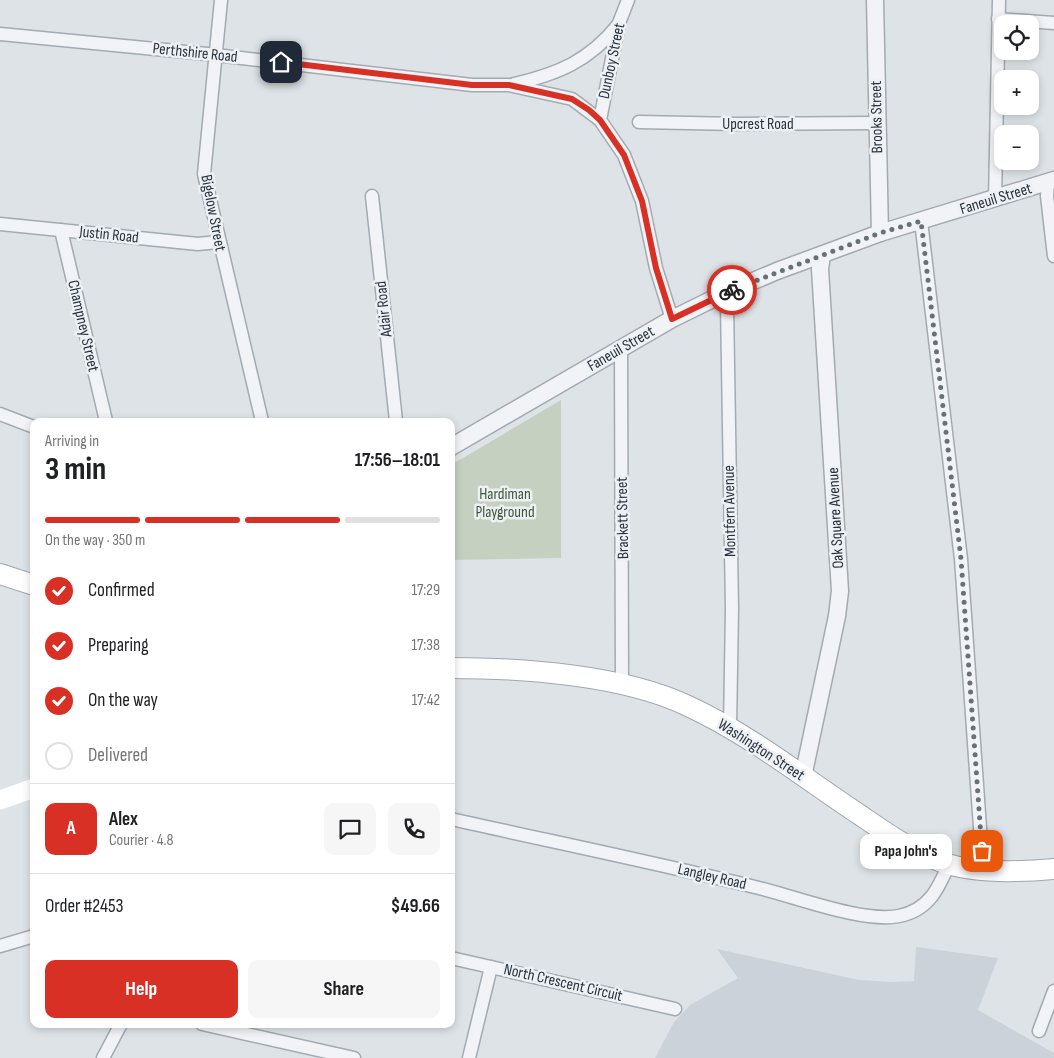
<!DOCTYPE html>
<html lang="en">
<head>
<meta charset="utf-8">
<style>
	body { margin:0; font-family:"Sofia Sans Condensed",sans-serif; background:#f6f6f6; color:#202124; height:100vh; display:flex; flex-direction:column; font-size:19px; white-space:nowrap }
	* { box-sizing:border-box; margin:0 }
	p { font-size:16px; color:#757577 }
	.icon { flex:none; width:28px; height:28px; fill:none; stroke:currentColor; stroke-width:2; stroke-linecap:round; stroke-linejoin:round }
	.map { position:relative; flex:1; overflow:hidden }
	.details { position:absolute; left:30px; top:418px; width:425px; height:610px; display:flex; flex-direction:column; background:#fff; border-radius:10px; box-shadow:0 2px 8px #0003 }
	.details>* { flex:none }
	.tools { position:absolute; left:994px; top:15px; display:grid; gap:10px }
	.tools a { display:grid; place-items:center; width:45px; height:45px; border-radius:10px; background:#fff; box-shadow:0 2px 8px #0003; font-size:25px }
	.pin { position:absolute; display:grid; place-items:center; width:42px; height:42px; color:#fff; margin:-21px; border-radius:10px; box-shadow:0 2px 8px #0006 }
	.courier { position:absolute; display:grid; place-items:center; width:50px; height:50px; margin:-25px; border:4px solid #d93025; border-radius:50%; background:#fff; color:#222; box-shadow:0 1px 6px #0007 }
	.bubble { position:absolute; height:35px; border-radius:10px; background:#fff; box-shadow:0 2px 8px #0003; font-size:16px; font-weight:700; line-height:35px; text-align:center }
	.head em { font-style:normal; font-weight:700 }
	.head div { display:flex; flex-direction:column-reverse }
	.head { display:flex; align-items:center; justify-content:space-between; height:85px; padding:0 15px }
	h1 { font-size:32px; font-weight:700; line-height:38px }
	.bar { display:grid; grid-template-columns:repeat(4,1fr); gap:8px 5px; align-content:center; height:60px; padding:0 15px }
	.bar i { height:6px; border-radius:4px; background:#e0e0e0 }
	.bar .on { background:#d93025 }
	.bar p { grid-column:span 4 }
	.line { display:flex; align-items:center; gap:12px; padding:0 15px; border-top:1px solid #e0e0e0 }
	.line div { flex:1 }
	.round { display:grid; place-items:center; flex:none; width:52px; height:52px; border-radius:10px; background:#f6f6f6 }
	ol { padding:0 15px; list-style:none }
	li { display:flex; align-items:center; gap:15px; height:55px }
	li p { margin-inline-start:auto }
	li .icon { padding:5px; border-radius:50%; background:#d93025; color:#fff; stroke-width:4 }
	li:last-child { color:#757577 }
	li i { width:28px; height:28px; border:2px solid #e0e0e0; border-radius:50% }
	.primary-button { display:flex; gap:10px; margin-top:auto; padding:10px 15px }
	.primary-button a { flex:1; height:58px; border-radius:10px; background:#d93025; color:#fff; font-size:20px; font-weight:700; line-height:58px; text-align:center }
	.primary-button a+a { background:#f6f6f6; color:#202124 }
	.map>svg:first-child { display:block }
</style>
</head>
<body>
<div class="map">
<svg width="1054" height="1058" viewBox="0 0 1054 1058">
	<rect width="100%" height="100%" fill="#dee3e7"/>
	<polygon fill="#ccd2d9" points="916,947 998,958 978,1010 1054,1053 1054,1058 655,1058 674,1022 690,1005 738,978 717,949 859,980 893,982 914,981"/>
	<polygon fill="#c6d0c0" points="561,400 561,558 451,560 451,465"/>
	<g fill="none" stroke-linecap="round" stroke-linejoin="round">
		<g stroke="#a4aab1" stroke-width="15">
			<g id="minor">
				<polyline points="221,0 204,174 262,421"/>
				<polyline points="628,0 619,23 600,120 624,155 642,201 656,268 672,319"/>
				<polyline points="998,19 1054,23"/>
				<polyline points="0,34 207,54 472,85 509,85 572,99 600,120"/>
				<path d="M514 84C558 74 589 61 618 25"/>
				<polyline points="639,122 737,124 877,123"/>
				<polyline points="1048,182 1047,196 1054,256"/>
				<polyline points="372,196 396,421"/>
				<polyline points="995,200 999,0"/>
				<polyline points="921,221 961,559 983,870"/>
				<polyline points="0,224 198,244 218,242"/>
				<polyline points="61,230 106,421"/>
				<polyline points="725,293 727,304 732,609 730,728"/>
				<polyline points="621,350 622,685"/>
				<polyline points="0,414 34,427"/>
				<path d="M451 819C554 842 656 863 759 888 796 897 863 923 899 916 929 910 938 889 949 864"/>
				<polyline points="0,946 34,936"/>
				<polyline points="451,958 675,1009"/>
				<polyline points="202,1024 354,1058"/>
				<polyline points="1039,1031 1054,991"/>
				<polyline points="103,1058 121,1024"/>
				<polyline points="469,1058 491,967"/>
			</g>
		</g>
		<g stroke="#a4aab1" stroke-width="19">
			<g id="tertiary">
				<polyline points="875,0 880,233"/>
				<polyline points="451,447 672,319 725,293 777,271 880,233 1054,180"/>
				<polyline points="803,777 837,616 840,591 820,269 822,255"/>
			</g>
		</g>
		<g stroke="#9ea8b2" stroke-width="22">
			<g id="primary">
				<polyline points="0,574 34,585"/>
				<path d="M451 668C522 668 624 675 688 706 749 734 804 778 860 815 885 832 913 852 942 862 974 874 1020 872 1054 869"/>
			</g>
		</g>
		<use href="#minor" stroke="#f1f3f6" stroke-width="12"/>
		<use href="#tertiary" stroke="#f1f3f6" stroke-width="16"/>
		<polyline stroke="#fff" stroke-width="19" points="0,800 34,788"/>
		<use href="#primary" stroke="#fff" stroke-width="20"/>
	</g>
	<g fill="none" stroke-linecap="round" stroke-linejoin="round">
		<polyline stroke="#687078" stroke-width="5" stroke-dasharray="0 9" points="732,290 880,233 921,221 961,559 982,851"/>
		<polyline stroke="#d93025" stroke-width="6" points="281,62 472,85 509,85 572,99 589,110 600,120 624,155 642,201 656,268 672,319 732,290"/>
	</g>
	<g text-anchor="middle" dominant-baseline="central" stroke-width="5" stroke-linejoin="round" paint-order="stroke">
		<g font-size="16" fill="#28323d" stroke="#edf1f5">
			<text transform="translate(195 53) rotate(6)">Perthshire Road</text>
			<text transform="translate(612 61) rotate(-78)">Dunboy Street</text>
			<text transform="translate(877 117) rotate(-91)">Brooks Street</text>
			<text x="758" y="124">Upcrest Road</text>
			<text transform="translate(996 199) rotate(-17)">Faneuil Street</text>
			<text transform="translate(213 213) rotate(79)">Bigelow Street</text>
			<text transform="translate(109 235) rotate(6)">Justin Road</text>
			<text transform="translate(384 309) rotate(-96)">Adair Road</text>
			<text transform="translate(83 326) rotate(77)">Champney Street</text>
			<text transform="translate(621 349) rotate(-30)">Faneuil Street</text>
			<text transform="translate(730 511) rotate(-91)">Montfern Avenue</text>
			<text transform="translate(623 518) rotate(-91)">Brackett Street</text>
			<text transform="translate(836 518) rotate(-93)">Oak Square Avenue</text>
			<text transform="translate(761 750) rotate(33)">Washington Street</text>
			<text transform="translate(712 877) rotate(13)">Langley Road</text>
			<text transform="translate(563 983) rotate(13)">North Crescent Circuit</text>
		</g>
		<g font-size="16" fill="#405836" stroke="#edf1f5">
			<text x="505" y="494">Hardiman<tspan x="505" dy="18">Playground</tspan></text>
		</g>
	</g>
</svg>
<div class="tools">
<a><svg class="icon" aria-label="locate" viewBox="0 0 24 24"><circle cx="12" cy="12" r="6"/><path d="M12 2v4M12 18v4M2 12h4M18 12h4"/></svg></a>
<a>+</a>
<a>−</a>
</div>
<div class="pin" style="left:982px;top:851px;background:#ea580c"><svg class="icon" aria-label="bag" viewBox="0 0 24 24"><path d="M5 8h14l-1 12H6zM9 8a3 3 0 0 1 6 0"/></svg></div>
<div class="pin" style="left:281px;top:62px;background:#1f2937"><svg class="icon" aria-label="home" viewBox="0 0 24 24"><path d="M3 11l9-7 9 7M6 9v11h12V9"/></svg></div>
<div class="courier" style="left:732px;top:290px"><svg class="icon" aria-label="bike" viewBox="0 0 24 24"><circle cx="6" cy="16" r="4"/><circle cx="18" cy="16" r="4"/><path d="M6 16l4-8h5l3 8M10 8l3 8H6M13 5h3"/></svg></div>
<div class="bubble" style="left:860px;top:834px;width:92px">Papa John's</div>
<section class="details">
<div class="head"><div><h1>3 min</h1><p>Arriving in</p></div><em>17:56–18:01</em></div>
<div class="bar"><i class="on"></i><i class="on"></i><i class="on"></i><i></i><p>On the way · 350 m</p></div>
<ol>
<li><svg class="icon" aria-label="check" viewBox="0 0 24 24"><path d="M5 12l5 5 9-10"/></svg>Confirmed<p>17:29</p></li>
<li><svg class="icon" aria-label="check" viewBox="0 0 24 24"><path d="M5 12l5 5 9-10"/></svg>Preparing<p>17:38</p></li>
<li><svg class="icon" aria-label="check" viewBox="0 0 24 24"><path d="M5 12l5 5 9-10"/></svg>On the way<p>17:42</p></li>
<li><i></i>Delivered</li>
</ol>
<div class="line" style="height:90px"><b class="round" style="background:#d93025;color:#fff">A</b><div><b>Alex</b><p>Courier · 4.8</p></div><a class="round"><svg class="icon" aria-label="chat" viewBox="0 0 24 24"><path d="M4 5h16v11H9l-5 4z"/></svg></a><a class="round"><svg class="icon" aria-label="phone" viewBox="0 0 24 24"><path d="M5 4h4l2 5-3 2q2 4 5 5l2-3 5 2v4C11 20 4 13 5 4z"/></svg></a></div>
<div class="line" style="height:65px"><div>Order #2453</div><b>$49.66</b></div>
<div class="primary-button"><a>Help</a><a>Share</a></div>
</section>
</div>
</body>
</html>
